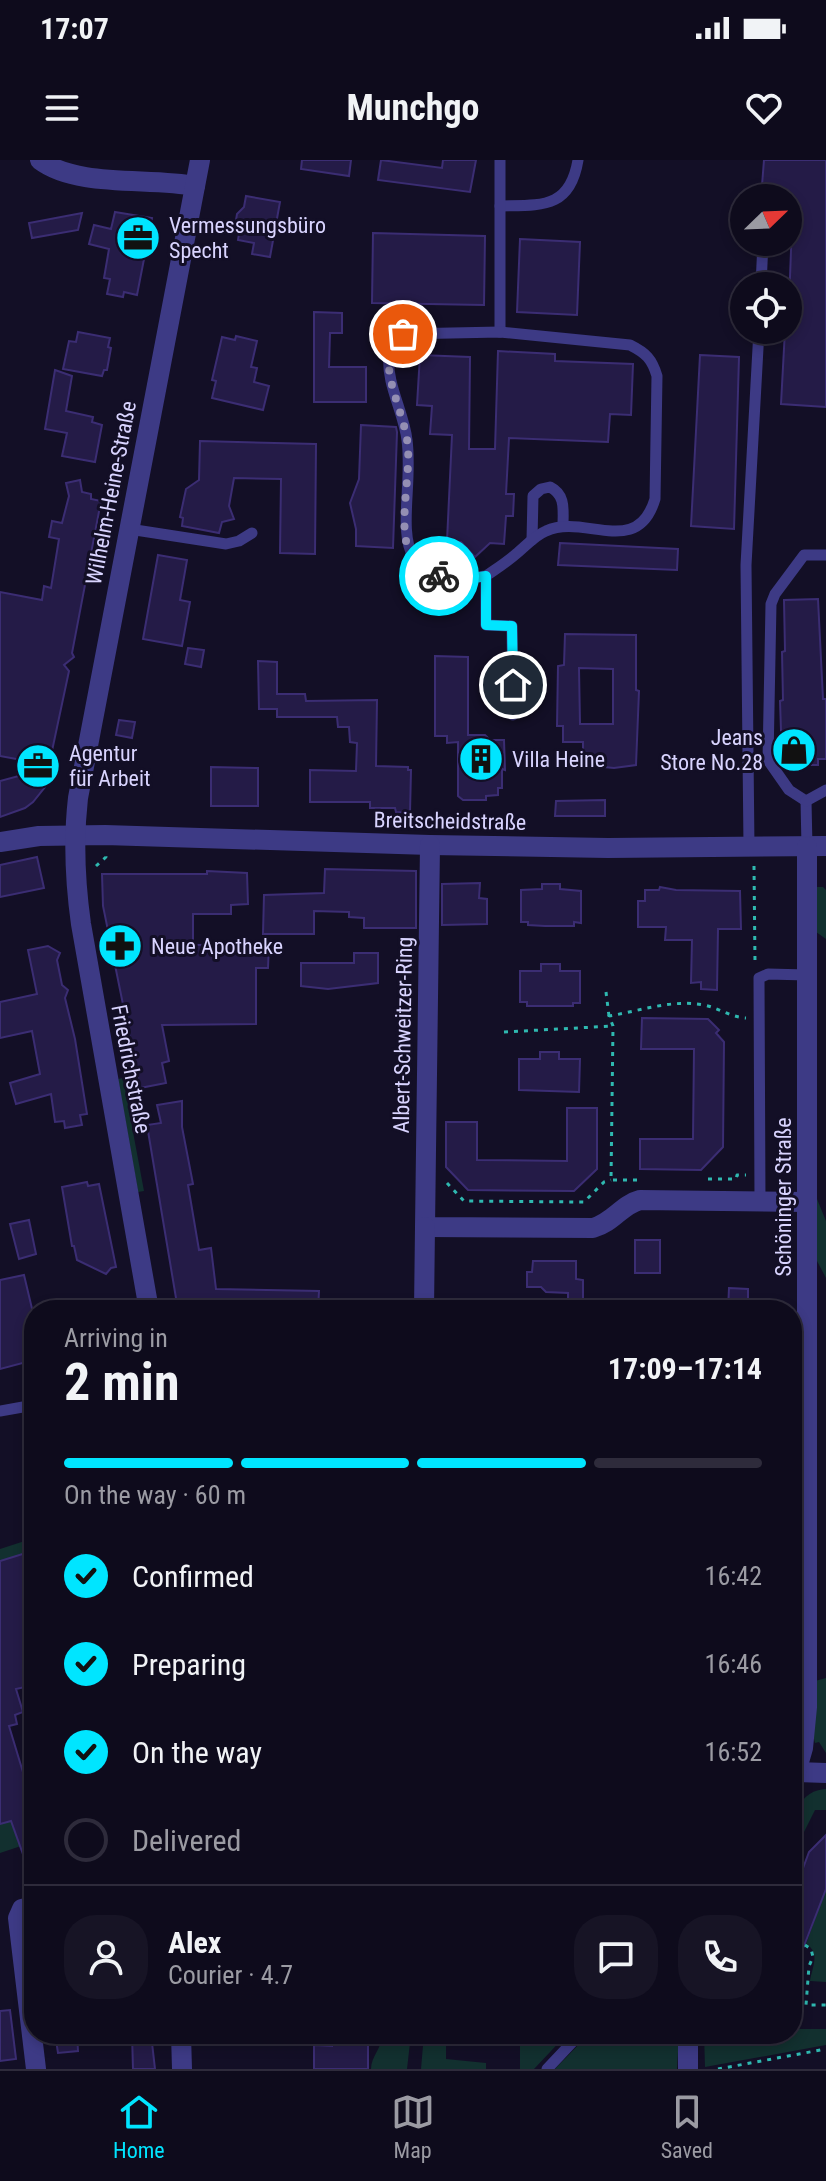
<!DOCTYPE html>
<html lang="en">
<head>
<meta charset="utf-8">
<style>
	body { margin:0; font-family:"Roboto Condensed",sans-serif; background:#171425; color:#f1f3f6; height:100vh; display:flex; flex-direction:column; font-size:30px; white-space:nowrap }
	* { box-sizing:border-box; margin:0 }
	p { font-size:26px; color:#9b9ba3 }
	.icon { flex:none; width:44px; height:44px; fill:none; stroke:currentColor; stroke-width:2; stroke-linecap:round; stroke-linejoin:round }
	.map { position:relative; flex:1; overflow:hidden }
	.sheet { position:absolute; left:24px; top:1140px; width:778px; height:744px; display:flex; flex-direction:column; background:#0e0b1c; border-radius:32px; box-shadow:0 4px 12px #0003,0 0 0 2px #2e2b3b }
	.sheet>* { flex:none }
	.needle { width:52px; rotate:67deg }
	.tools { position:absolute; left:730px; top:24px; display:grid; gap:16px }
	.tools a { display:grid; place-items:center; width:72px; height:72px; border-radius:50%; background:#0e0b1c; box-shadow:0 4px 12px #0003,0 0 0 2px #2e2b3b; font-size:40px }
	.pin { position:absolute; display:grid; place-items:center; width:68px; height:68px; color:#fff; margin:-34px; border:4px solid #fff; border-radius:50%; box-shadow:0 2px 8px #0007 }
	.courier { position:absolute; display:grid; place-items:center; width:80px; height:80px; margin:-40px; border:6px solid #00e5ff; border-radius:50%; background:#fff; color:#222; box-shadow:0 2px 10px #0007 }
	.overview em { font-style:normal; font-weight:700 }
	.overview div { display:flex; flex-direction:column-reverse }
	.overview { display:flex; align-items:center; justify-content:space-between; height:136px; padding:0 40px }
	h1 { font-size:52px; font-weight:700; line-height:60px }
	.bar { display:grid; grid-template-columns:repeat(4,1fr); gap:12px 8px; align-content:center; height:96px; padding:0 40px }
	.bar i { height:10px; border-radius:6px; background:#2e2b3b }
	.bar .selected { background:#00e5ff }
	.bar p { grid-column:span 4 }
	.line { display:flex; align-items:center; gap:20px; padding:0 40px; border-top:2px solid #2e2b3b }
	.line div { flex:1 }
	.round { display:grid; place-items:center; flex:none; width:84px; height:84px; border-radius:32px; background:#171425 }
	ol { padding:0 40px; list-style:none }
	li { display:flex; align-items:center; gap:24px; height:88px }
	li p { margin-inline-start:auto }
	li .icon { padding:8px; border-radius:50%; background:#00e5ff; color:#111; stroke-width:4 }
	li:last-child { color:#9b9ba3 }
	li i { width:44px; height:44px; border:4px solid #2e2b3b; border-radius:50% }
	.status { display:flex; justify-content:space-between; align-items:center; height:56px; padding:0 40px; background:#0e0b1c; direction:ltr }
	.status svg { height:22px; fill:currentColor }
	header { display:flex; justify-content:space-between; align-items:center; height:104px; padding:0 40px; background:#0e0b1c; font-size:36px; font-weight:700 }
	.tabs { display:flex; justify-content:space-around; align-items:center; height:112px; border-top:2px solid #2e2b3b; background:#0e0b1c; font-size:22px; color:#9b9ba3 }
	.tabs a { display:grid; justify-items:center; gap:4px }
	.tabs .selected { color:#00e5ff }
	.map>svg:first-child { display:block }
</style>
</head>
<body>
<div class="status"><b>17:07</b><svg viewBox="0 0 49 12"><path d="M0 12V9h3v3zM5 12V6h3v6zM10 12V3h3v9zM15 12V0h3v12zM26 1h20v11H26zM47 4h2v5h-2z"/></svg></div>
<header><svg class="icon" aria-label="menu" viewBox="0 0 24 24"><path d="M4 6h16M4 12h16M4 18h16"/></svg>Munchgo<svg class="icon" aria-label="heart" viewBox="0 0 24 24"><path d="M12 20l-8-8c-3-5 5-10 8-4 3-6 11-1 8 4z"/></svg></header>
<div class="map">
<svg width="826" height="1909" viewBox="0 0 826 1909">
	<rect width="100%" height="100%" fill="#130f26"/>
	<g fill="#12302f">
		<polygon points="816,727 823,727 826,730 826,779 816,772"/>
		<polygon points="123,918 144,1031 138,1032 118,919"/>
		<polygon points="817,1039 826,1061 826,1118 817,1101"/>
		<polygon points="34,1378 34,1392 0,1401 0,1389"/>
		<polygon points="826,1518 826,1593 819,1582 815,1583 813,1575 815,1521"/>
		<path d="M826 1629V1650H815L800 1680 792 1676C792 1654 801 1630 826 1629Z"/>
		<polygon points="11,1661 16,1674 29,1670 33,1682 0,1693 0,1664"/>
		<path d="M826 1729V1822L810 1821C812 1807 821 1793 806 1784Z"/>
		<polygon points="792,1869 826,1869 826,1885 705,1907 704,1874 792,1874"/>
		<path d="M382 1874H411L407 1909H371C371 1896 382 1889 382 1874Z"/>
		<polygon points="424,1874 446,1874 446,1899 486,1903 486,1909 421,1909"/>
		<polygon points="520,1874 549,1874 556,1880 561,1874 567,1874 534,1909 520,1909"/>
		<polygon points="589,1874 679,1874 677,1909 555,1909"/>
	</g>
	<g fill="#241b47" stroke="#3b2d73" stroke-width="2" fill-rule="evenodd">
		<polygon points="302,0 351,0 349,16 301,9"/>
		<polygon points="381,0 442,8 443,0 476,0 470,32 378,20"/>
		<polygon points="764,0 826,0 826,247 781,244 785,170 788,170 792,64 788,64 788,38 761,38"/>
		<polygon points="246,36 280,42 270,97 252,94 254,83 238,80 240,68 236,60 237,54 244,47"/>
		<polygon points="115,52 152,58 137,135 124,132 123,137 107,134 110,119 104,118 109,89 89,84 94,65 111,69"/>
		<polygon points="82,53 78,70 32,78 29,63"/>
		<polygon points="373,73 485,76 484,145 372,143"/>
		<polygon points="520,79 580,82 577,155 517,152"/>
		<polygon points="314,152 342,153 342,173 330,173 329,207 366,207 366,242 314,242"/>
		<polygon points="78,172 110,178 108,187 111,188 107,210 104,210 102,216 63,209 69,181 76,182"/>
		<polygon points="236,176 257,181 251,207 257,208 254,222 269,226 263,250 212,238 216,221 212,220 222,177 235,180"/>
		<polygon points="498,191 555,194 555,201 633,204 631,255 610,254 608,282 509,278 506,334 514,334 513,356 506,356 504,384 490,383 475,397 461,382 447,381 452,275 430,274 432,246 417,245 420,195 470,197 469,289 495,289"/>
		<polygon points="700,195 739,197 734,369 691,366"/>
		<polygon points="55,210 72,216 66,251 93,257 92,262 102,265 95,302 62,296 67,273 45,269"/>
		<polygon points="361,265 396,267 397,272 393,388 356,386 356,369 350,343 359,319"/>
		<polygon points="200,281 316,284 315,394 280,393 281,319 234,318 229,346 234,359 222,362 219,373 182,366 183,358 180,357 186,329 199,320"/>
		<polygon points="80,320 82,332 91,334 91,339 101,341 72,493 74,497 64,505 69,511 49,605 0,596 0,432 42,440 44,426 51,428 59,379 49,377 52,361 62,363 69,336 66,323"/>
		<polygon points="560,383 678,389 677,410 558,405"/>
		<polygon points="158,395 187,400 180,440 190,442 182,486 143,479"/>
		<polygon points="818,439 823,539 826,539 826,599 818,599 818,605 792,605 792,600 782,600 780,541 783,540 782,492 785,491 784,440"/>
		<path d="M565 474 636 475V530L639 531 636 605 614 608 583 605V582H563V566H557L558 506 564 505ZM579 508 613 509V564H580Z"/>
		<polygon points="188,488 204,490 201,507 185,504"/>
		<polygon points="435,496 468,497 468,575 485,575 490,580 504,580 505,610 502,609 502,628 498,628 498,635 486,636 486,640 463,640 458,636 458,582 447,583 447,576 435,576"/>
		<polygon points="258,501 277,502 277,534 305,534 306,541 377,540 376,606 408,607 408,610 411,610 410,653 396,652 395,648 370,648 370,642 310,642 310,610 356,611 357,583 350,582 349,567 338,567 337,557 277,557 277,549 259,549"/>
		<polygon points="119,560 135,562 132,578 116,575"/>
		<polygon points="211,607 258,608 258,646 211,646"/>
		<polygon points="48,608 45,627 33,642 25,648 0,657 0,621"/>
		<polygon points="605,640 605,656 555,656 556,641"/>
		<polygon points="37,697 44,728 0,737 0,705"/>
		<polygon points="325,709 416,711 416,768 364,768 364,758 349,757 349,752 314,751 314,774 263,774 264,735 324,733"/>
		<polygon points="207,711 247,713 248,744 231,745 231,754 193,754 193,785 269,784 268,808 256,808 256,864 162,865 169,901 162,903 166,923 140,928 103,746 102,714 207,714"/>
		<polygon points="480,723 479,738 487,739 487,764 442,765 442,724"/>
		<polygon points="542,724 560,724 560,729 581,731 581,763 574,762 574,766 545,766 528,765 528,762 521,762 521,730 542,729"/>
		<polygon points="660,727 676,730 740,731 741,769 718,769 717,830 701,829 701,822 691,823 692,780 665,780 666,767 638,767 638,741 645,741 645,730 659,730"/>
		<polygon points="48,786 60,793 57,800 62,825 68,830 65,838 75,879 87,954 80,955 82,965 65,968 64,961 55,962 51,934 16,944 10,923 40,914 32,871 0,878 0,842 37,834 28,790"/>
		<polygon points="354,793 378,793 378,823 328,829 301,826 301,803 354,803"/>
		<polygon points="541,804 560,804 560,811 580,811 580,843 573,843 573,846 527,846 527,842 520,842 520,811 541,811"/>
		<polygon points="642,858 708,859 719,870 716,873 724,882 723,987 701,1010 640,1009 640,979 693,979 694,889 641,889"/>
		<polygon points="540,892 559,892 559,899 580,899 579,932 519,930 519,899 540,899"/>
		<polygon points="182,941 182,967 193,1024 188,1025 199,1090 211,1088 216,1129 319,1131 318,1150 178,1150 147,965 161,963 157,945"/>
		<polygon points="567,948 597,948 597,1009 574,1031 468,1030 446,1007 446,962 477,962 477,1000 567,1001"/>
		<polygon points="87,1022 88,1026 99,1024 116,1107 111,1108 106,1114 77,1100 74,1086 72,1086 62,1027"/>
		<polygon points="29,1060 36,1094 19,1099 10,1064"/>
		<rect x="635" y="1080" width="25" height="33"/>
		<polygon points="533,1101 576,1101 576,1119 583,1120 583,1140 568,1140 568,1133 546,1132 541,1127 527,1127 527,1112 532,1112"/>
		<polygon points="24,1115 34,1157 34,1200 0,1209 0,1120"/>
		<polygon points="729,1128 748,1129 748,1150 728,1150"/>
		<polygon points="29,1392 34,1409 34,1525 16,1529 23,1552 15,1555 17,1564 9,1566 29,1632 34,1630 34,1654 25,1657 34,1694 24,1697 11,1661 0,1664 0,1401"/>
		<polygon points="826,1675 826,1729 792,1817 792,1738 809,1692"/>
		<polygon points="10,1850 16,1899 0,1901 0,1851"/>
		<polygon points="55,1874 77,1874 78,1891 58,1893"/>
		<polygon points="132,1874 151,1874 155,1909 133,1909"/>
		<polygon points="332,1874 368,1874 368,1909 314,1909 314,1885 332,1886"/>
	</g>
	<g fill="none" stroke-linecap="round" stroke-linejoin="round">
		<g stroke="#2fb8b0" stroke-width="3" stroke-dasharray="4 6" stroke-linecap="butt">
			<polyline points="96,706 106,697 105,694"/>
			<polyline points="754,706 755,803"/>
			<polyline points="606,832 609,856"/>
			<polyline points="504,872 613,866"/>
			<polyline points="708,1019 736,1019 737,1015 746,1015"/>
			<path d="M637 1020H611L613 866 609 856C640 851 671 839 704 845 719 848 730 857 746 858"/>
			<polyline points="447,1023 464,1041 584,1042 604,1022 611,1020"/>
			<polyline points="805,1785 811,1789 813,1797 809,1806 806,1845 826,1845"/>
			<polyline points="718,1909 826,1889"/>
		</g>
		<g stroke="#3d3a85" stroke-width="11">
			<path d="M500 46C541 45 570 49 578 0"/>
			<polyline points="761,126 763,82"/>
			<polyline points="500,172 500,0"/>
			<polyline points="129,369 226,384 239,381 252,373"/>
			<path d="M532 380 533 336 541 329 550 327C566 335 563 350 563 366"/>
			<path d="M486 416C373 432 416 348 407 280 404 253 386 223 389 196 389 190 393 183 394 178L403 174 500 172 630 185C646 193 652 199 657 216L655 339C637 399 584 353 546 371 534 376 526 386 516 394 507 402 496 409 486 416V465L512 466 513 555"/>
			<polyline points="806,641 789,630 768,600 771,444 775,434 804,395 826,395"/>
			<polyline points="806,641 807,687"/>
			<polyline points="806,641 826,630"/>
			<polyline points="749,687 746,405 759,170"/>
			<polyline points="760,1042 759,818 768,814 807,815"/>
			<polyline points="0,1251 34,1245"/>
			<polyline points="547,1909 580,1874"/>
		</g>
		<g stroke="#3d3a85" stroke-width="20">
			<path d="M40 0C77 28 150 17 195 26"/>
			<polyline points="0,682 39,676 105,675 430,685 608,688 826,686"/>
			<path d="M430 685 425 1067 593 1068C614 1062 621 1045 640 1040L807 1042"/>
			<polyline points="424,1150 425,1067"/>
			<polyline points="797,1612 826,1613"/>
			<polyline points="792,1626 803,1588 807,1547 807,687"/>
			<polyline points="34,1746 22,1749 18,1758 36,1909"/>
			<polyline points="688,1909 688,1874"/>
		</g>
		<g stroke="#3d3a85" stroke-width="20">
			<path d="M149 1150 81 764C75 721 73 681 78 638L200 0"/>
			<polyline points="181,1874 182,1909"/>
		</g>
	</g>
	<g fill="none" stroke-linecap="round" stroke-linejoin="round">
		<path stroke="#948fb3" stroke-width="8" stroke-dasharray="0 14.4" d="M403 174 394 178C393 183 389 190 389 196 386 224 406 258 408 288 410 316 399 364 408 388 413 403 426 410 439 416"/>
		<polyline stroke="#00e5ff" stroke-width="10" points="439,416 468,419 486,416 486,465 512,466 513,525"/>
	</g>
	<defs>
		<g id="office-disc" transform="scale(2.3)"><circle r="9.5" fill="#00e5ff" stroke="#130f26"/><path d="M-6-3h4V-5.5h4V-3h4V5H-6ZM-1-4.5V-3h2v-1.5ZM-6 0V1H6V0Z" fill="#111"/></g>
		<g id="shop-disc" transform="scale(2.3)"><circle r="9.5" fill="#00e5ff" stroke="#130f26"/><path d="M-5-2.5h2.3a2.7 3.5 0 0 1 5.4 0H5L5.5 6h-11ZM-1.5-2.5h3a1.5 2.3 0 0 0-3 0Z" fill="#111"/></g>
		<g id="building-disc" transform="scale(2.3)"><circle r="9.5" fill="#00e5ff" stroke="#130f26"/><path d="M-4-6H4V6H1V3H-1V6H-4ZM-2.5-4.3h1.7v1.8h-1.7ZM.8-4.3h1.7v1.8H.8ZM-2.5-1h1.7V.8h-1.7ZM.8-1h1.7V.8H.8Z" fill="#111"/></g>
		<g id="pharmacy-disc" transform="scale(2.3)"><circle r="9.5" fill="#00e5ff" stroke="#130f26"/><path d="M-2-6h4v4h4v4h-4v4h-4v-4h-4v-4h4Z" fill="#111"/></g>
	</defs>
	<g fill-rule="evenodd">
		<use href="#office-disc" x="138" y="78"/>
		<use href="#shop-disc" x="794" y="590"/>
		<use href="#building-disc" x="481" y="599"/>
		<use href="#office-disc" x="38" y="606"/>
		<use href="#pharmacy-disc" x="120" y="786"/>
	</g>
	<g text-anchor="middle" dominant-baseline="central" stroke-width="6" stroke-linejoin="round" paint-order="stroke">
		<g font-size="22" fill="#d9d4ff" stroke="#130f26" text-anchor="start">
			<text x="169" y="65">Vermessungsbüro<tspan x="169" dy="25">Specht</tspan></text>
			<text x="763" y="577" text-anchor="end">Jeans<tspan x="763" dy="25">Store No.28</tspan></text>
			<text x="69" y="593">Agentur<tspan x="69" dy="25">für Arbeit</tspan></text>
			<text x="512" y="599">Villa Heine</text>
			<text x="151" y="786">Neue Apotheke</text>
		</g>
		<g font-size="22" fill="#d9d4ff" stroke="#130f26">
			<text transform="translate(111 333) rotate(-79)">Wilhelm-Heine-Straße</text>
			<text transform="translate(450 661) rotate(1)">Breitscheidstraße</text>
			<text transform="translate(403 875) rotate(-89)">Albert-Schweitzer-Ring</text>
			<text transform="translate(131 909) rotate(79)">Friedrichstraße</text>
			<text transform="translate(783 1037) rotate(-90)">Schöninger Straße</text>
		</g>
	</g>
</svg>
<div class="tools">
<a><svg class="needle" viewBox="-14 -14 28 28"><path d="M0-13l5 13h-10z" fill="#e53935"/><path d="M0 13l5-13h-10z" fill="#9b9ba3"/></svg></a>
<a><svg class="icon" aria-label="locate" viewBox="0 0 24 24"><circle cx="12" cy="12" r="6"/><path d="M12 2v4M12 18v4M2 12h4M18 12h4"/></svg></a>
</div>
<div class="pin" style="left:403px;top:174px;background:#ea580c"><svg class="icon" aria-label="bag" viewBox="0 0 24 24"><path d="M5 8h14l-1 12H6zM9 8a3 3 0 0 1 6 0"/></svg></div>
<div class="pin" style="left:513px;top:525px;background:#1f2937"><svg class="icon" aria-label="home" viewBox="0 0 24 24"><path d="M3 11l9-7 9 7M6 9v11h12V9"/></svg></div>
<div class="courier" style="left:439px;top:416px"><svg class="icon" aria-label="bike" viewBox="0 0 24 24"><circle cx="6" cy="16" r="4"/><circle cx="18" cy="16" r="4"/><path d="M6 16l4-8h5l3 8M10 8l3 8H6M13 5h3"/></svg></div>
<section class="sheet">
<div class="overview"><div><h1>2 min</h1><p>Arriving in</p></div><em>17:09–17:14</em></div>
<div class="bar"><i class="selected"></i><i class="selected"></i><i class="selected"></i><i></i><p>On the way · 60 m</p></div>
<ol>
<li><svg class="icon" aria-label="check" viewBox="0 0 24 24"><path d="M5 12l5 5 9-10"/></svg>Confirmed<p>16:42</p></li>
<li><svg class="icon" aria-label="check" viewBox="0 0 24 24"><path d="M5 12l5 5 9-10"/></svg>Preparing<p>16:46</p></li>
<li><svg class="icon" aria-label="check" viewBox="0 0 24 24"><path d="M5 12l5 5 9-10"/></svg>On the way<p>16:52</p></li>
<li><i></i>Delivered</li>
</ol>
<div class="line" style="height:144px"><a class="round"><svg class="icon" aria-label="person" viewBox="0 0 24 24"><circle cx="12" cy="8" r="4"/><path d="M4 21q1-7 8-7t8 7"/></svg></a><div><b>Alex</b><p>Courier · 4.7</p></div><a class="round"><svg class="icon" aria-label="chat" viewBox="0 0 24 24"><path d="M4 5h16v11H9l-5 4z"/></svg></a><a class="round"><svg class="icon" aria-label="phone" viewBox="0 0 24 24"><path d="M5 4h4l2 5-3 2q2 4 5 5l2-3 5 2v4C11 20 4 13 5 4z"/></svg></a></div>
</section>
</div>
<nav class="tabs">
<a class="selected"><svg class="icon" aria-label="home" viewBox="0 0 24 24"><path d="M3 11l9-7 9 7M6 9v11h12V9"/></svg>Home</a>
<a><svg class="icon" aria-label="map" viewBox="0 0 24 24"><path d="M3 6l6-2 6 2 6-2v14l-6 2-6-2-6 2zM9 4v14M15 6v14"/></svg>Map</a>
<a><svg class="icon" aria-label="saved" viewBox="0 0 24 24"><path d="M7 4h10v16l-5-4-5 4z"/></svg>Saved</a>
</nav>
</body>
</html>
